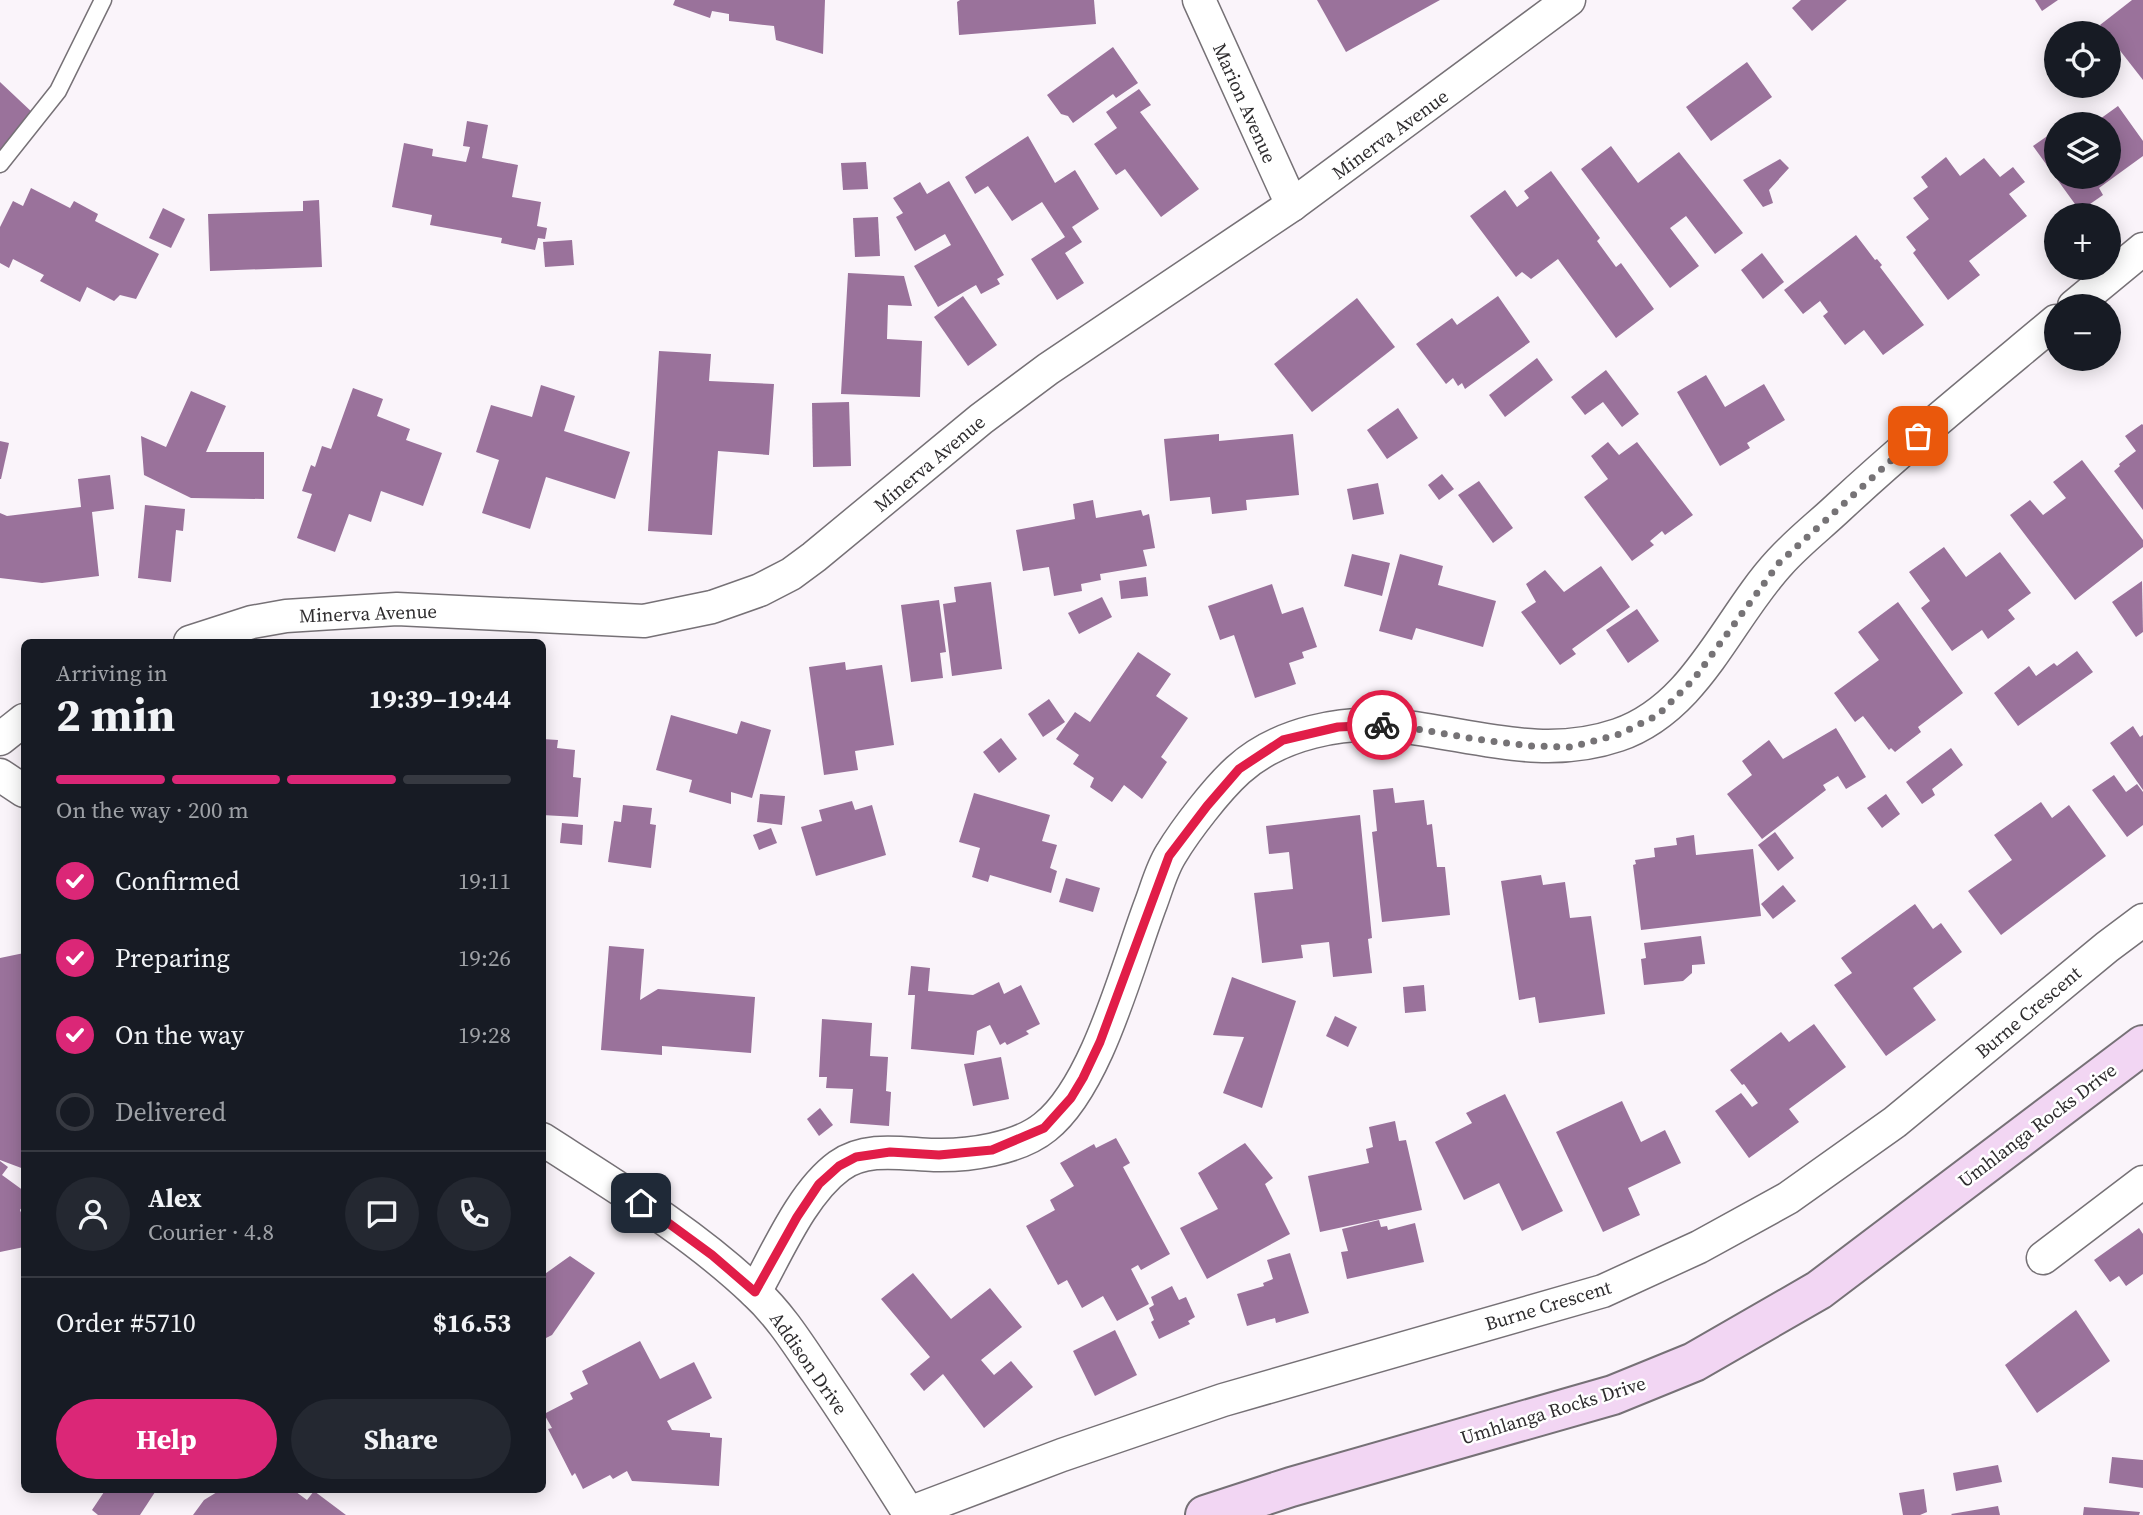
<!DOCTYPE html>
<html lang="en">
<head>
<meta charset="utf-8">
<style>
	body { margin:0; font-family:"Source Serif 4",serif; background:#242831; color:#f1f3f6; height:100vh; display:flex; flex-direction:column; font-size:26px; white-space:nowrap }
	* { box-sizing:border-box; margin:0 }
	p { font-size:23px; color:#9ea1a6 }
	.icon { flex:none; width:38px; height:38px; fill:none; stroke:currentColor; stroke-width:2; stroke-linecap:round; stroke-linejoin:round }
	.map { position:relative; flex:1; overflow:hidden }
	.side { position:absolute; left:21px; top:639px; width:525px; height:854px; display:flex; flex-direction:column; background:#171b24; border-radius:10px; box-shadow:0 4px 18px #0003 }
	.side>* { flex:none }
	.buttons { position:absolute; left:2044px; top:21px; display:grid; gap:14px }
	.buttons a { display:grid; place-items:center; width:77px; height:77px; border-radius:50%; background:#171b24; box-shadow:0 4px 18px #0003; font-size:35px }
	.pin { position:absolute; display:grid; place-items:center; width:60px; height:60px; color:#fff; margin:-30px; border-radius:14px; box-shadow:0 4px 10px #0006 }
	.courier { position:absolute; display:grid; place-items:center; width:70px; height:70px; margin:-35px; border:5px solid #e11d48; border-radius:50%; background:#fff; color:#222; box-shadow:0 2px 9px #0007 }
	.overview em { font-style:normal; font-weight:700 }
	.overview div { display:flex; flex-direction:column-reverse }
	.overview { display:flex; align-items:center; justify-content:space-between; height:119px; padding:0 35px }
	h1 { font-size:46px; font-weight:700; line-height:52px }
	.bar { display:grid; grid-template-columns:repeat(4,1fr); gap:10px 7px; align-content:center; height:84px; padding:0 35px }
	.bar i { height:9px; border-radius:5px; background:#363941 }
	.bar .current { background:#db2777 }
	.bar p { grid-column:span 4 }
	.line { display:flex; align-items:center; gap:18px; padding:0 35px; border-top:2px solid #363941 }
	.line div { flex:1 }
	.round { display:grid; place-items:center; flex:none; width:74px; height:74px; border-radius:37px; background:#242831 }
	ol { padding:0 35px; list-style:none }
	li { display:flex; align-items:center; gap:21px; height:77px }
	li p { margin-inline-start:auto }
	li .icon { padding:7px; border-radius:50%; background:#db2777; color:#fff; stroke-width:4 }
	li:last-child { color:#9ea1a6 }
	li i { width:38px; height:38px; border:4px solid #363941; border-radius:50% }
	.cta { display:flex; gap:14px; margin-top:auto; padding:14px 35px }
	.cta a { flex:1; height:80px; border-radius:42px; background:#db2777; color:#fff; font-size:28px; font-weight:700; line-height:80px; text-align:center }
	.cta a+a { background:#242831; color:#f1f3f6 }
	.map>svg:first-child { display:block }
</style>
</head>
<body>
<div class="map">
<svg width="2143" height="1515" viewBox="0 0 2143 1515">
	<rect width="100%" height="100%" fill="#faf4fa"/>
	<g fill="#9a729b">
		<polygon points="675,0 825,0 823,54 776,40 774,26 729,21 729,14 712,11 710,18 673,5"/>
		<polygon points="960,0 1094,0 1096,24 959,35 957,2"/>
		<polygon points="1317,0 1440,0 1346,52"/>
		<polygon points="1801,0 1847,0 1812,31 1792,8"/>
		<polygon points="2035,0 2058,0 2042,11"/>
		<polygon points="2132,0 2143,0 2143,80 2100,25"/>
		<polygon points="1113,47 1138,83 1116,98 1113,94 1073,123 1068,116 1061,114 1047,95"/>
		<polygon points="1747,62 1772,97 1711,141 1686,107"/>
		<polygon points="0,82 34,114 0,150"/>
		<polygon points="1139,89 1151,105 1140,112 1199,189 1161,217 1125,169 1116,175 1094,144 1117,128 1106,112"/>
		<polygon points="2118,106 2143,141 2143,156 2099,188 2103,195 2080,211 2033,146 2056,130 2056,177 2109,177 2109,124 2093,124"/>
		<polygon points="467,121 488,125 482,158 518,165 512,197 541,202 537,226 547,228 545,239 538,238 535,250 501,243 502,238 430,225 432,215 392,207 404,143 433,149 432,156 466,162 470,147 463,146"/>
		<polygon points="1028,136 1055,183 1075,170 1099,209 1072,227 1082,242 1065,253 1084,283 1057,300 1031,259 1065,237 1042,202 1012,221 988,186 975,194 965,177"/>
		<polygon points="1611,146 1638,183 1679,152 1743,233 1715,254 1686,216 1670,228 1699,266 1670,288 1581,169"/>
		<polygon points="1946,157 1960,176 1984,158 2000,177 2013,167 2025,182 2009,194 2027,216 1969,261 1980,275 1948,300 1913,253 1916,250 1906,237 1929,219 1913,198 1928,187 1921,177"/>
		<polygon points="1780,159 1789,168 1769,190 1773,203 1763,207 1743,180"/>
		<polygon points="866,162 868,189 843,190 841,163"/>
		<polygon points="1551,171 1600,238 1597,241 1616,267 1621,263 1654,309 1616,338 1558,259 1531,279 1522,272 1516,277 1470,216 1505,190 1517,207 1529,198 1524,191"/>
		<polygon points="949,181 1004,275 997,279 1000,284 981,294 976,285 938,307 914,266 951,245 945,234 915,251 896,217 903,213 893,198 920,182 927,194"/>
		<polygon points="31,188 70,208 74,201 98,214 95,221 159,254 136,299 120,295 114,301 87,287 80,302 40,281 44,275 13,259 9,268 0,263 0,227 13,201 23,206"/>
		<polygon points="319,200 322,267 210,271 208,214 303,211 303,201"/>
		<polygon points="163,208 185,219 171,248 149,238"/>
		<polygon points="878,217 880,256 855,257 853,218"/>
		<polygon points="1856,235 1875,260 1877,259 1882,265 1880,267 1924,325 1883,355 1864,330 1845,345 1823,316 1828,312 1820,301 1803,314 1784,290"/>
		<polygon points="572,240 574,265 545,267 543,242"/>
		<polygon points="1762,253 1784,282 1763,299 1741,270"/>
		<polygon points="848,273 904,276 912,306 888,305 887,339 922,341 920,397 841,394"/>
		<polygon points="963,296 997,345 968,366 934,317"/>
		<polygon points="1498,296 1530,342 1465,389 1462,383 1458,386 1453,378 1446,384 1416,344 1452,318 1457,325"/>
		<polygon points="1357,298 1395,347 1312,412 1274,364"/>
		<polygon points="659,351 711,354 709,381 774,384 769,455 718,451 712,535 648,531"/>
		<polygon points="1537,358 1553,380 1505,417 1489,395"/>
		<polygon points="1606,370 1639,414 1622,427 1603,402 1585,415 1571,397"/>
		<polygon points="1706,375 1725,407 1764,384 1785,420 1747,443 1750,448 1720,466 1677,392"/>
		<polygon points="541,385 575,396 564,431 630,452 615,499 546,477 530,529 482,513 499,460 476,452 491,405 532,417"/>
		<polygon points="353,388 383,399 377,416 410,429 406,440 442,453 423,506 381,491 371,522 349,514 335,552 297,538 312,494 302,491 311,465 315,467 322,446 331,449"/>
		<polygon points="191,391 226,406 206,452 264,452 264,499 191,498 144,475 141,436 166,447"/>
		<polygon points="849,402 851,466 813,467 812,403"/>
		<polygon points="1398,408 1418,438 1387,459 1367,430"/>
		<polygon points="2142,424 2143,425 2143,510 2114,471 2120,466 2119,464 2136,451 2125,436"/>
		<polygon points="1219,434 1219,441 1293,434 1299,495 1246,500 1247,510 1212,514 1210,497 1170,501 1164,439"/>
		<polygon points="0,441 9,443 1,479 0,479"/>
		<polygon points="1608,442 1619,455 1637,442 1693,515 1665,535 1662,531 1650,541 1654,545 1632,561 1584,497 1608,479 1591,456"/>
		<polygon points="2082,460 2143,540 2143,547 2075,600 2010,515 2030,500 2043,515 2066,498 2053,482"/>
		<polygon points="1442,474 1454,489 1439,500 1428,485"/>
		<polygon points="110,475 114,509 92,512 99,576 42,583 0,578 0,513 7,516 81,507 78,479"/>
		<polygon points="1479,481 1513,528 1493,543 1458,495"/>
		<polygon points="1378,483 1384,514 1353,520 1347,489"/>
		<polygon points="1093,500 1096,518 1141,510 1143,516 1149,514 1155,548 1143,550 1147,566 1100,574 1101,580 1081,584 1082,591 1054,596 1049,567 1023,571 1016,530 1075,519 1073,504"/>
		<polygon points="145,505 185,509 183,531 176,530 171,582 138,578"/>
		<polygon points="1944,547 1966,577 2000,552 2031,593 2008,610 2015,619 1988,639 1982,630 1952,651 1921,608 1930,601 1909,572"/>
		<polygon points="1352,554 1390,563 1382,596 1344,586"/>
		<polygon points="1400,554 1443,566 1438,585 1496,601 1483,647 1416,628 1412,640 1379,631"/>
		<polygon points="1601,566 1630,607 1572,649 1576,654 1560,665 1521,612 1536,602 1526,584 1545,570 1564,592"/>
		<polygon points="1146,577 1148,596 1121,599 1119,581"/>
		<polygon points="2142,581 2143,632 2136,637 2112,602"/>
		<polygon points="991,582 1002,669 952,676 943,604 956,602 954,587"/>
		<polygon points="1272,584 1282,614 1303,607 1317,647 1302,652 1304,658 1289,663 1296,684 1255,698 1234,635 1220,640 1208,606"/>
		<polygon points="1102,597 1112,617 1079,634 1068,613"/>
		<polygon points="939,600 946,652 940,653 943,678 911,682 901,605"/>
		<polygon points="1898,602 1963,693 1918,727 1921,732 1895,752 1891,748 1889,750 1863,716 1855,722 1834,693 1879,660 1858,632"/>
		<polygon points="1637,609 1659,641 1628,663 1606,630"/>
		<polygon points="2077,651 2093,672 2018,726 1994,693 2029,666 2036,676 2054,663 2057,666"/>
		<polygon points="1138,652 1171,674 1156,696 1188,718 1161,757 1167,762 1142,799 1124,785 1112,802 1090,787 1094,778 1073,764 1079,755 1056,739 1075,712 1090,722"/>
		<polygon points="845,662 846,670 882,665 894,745 855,751 858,770 824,775 809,667"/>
		<polygon points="1049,699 1065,722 1043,737 1028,714"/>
		<polygon points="671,715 737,734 741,721 771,730 752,798 731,792 731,804 689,792 692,780 656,770"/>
		<polygon points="2133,726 2140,737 2143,735 2143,790 2110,743"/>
		<polygon points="1836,728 1866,777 1846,789 1838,776 1823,785 1826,790 1762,839 1727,794 1752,775 1742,761 1769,740 1783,759"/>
		<polygon points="1001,738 1017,759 999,773 983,752"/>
		<polygon points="542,739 558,740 557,748 575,750 573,777 581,778 578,817 542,815"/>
		<polygon points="1951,748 1963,765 1932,789 1935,795 1922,804 1906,782"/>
		<polygon points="2114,775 2126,792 2137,784 2143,792 2143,825 2127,837 2092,790"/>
		<polygon points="1393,788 1395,803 1424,800 1427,825 1432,824 1437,867 1445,867 1450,915 1382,922 1372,832 1377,831 1373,790"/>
		<polygon points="974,793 1050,815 1042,841 1057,845 1050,868 1057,871 1051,893 990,875 988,882 972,877 980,848 959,842"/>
		<polygon points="760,794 785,796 782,825 757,822"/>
		<polygon points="1886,794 1900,814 1882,828 1867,808"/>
		<polygon points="852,801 855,810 872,805 886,855 816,876 801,827 822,821 819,810"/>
		<polygon points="2041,802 2052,818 2069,805 2106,856 2001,935 1968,891 2012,860 1994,835"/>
		<polygon points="623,805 652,808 650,824 656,825 651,868 608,862 614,821 621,822"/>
		<polygon points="1360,815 1372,938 1368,939 1372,973 1333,977 1329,942 1301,945 1303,958 1262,963 1254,893 1293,889 1289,852 1269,854 1266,826"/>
		<polygon points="562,823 583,825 582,845 560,843"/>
		<polygon points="771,828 777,843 759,850 753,835"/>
		<polygon points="1775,832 1794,858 1778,871 1758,845"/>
		<polygon points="1694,835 1696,855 1753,849 1761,916 1641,930 1633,865 1636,864 1635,860 1655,857 1654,848 1677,845 1676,838"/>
		<polygon points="1541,875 1543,885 1565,882 1570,918 1591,916 1605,1014 1539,1023 1535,997 1519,1000 1501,881"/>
		<polygon points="1066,878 1100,888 1093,912 1059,902"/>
		<polygon points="1783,885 1796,901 1773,919 1761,904"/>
		<polygon points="1915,904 1933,929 1941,923 1962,952 1913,988 1936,1020 1886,1056 1834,985 1852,973 1841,958"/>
		<polygon points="1701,936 1705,964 1692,965 1692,973 1683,981 1644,985 1641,959 1646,958 1644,943"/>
		<polygon points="609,946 644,949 640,1000 658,989 755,997 751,1053 662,1046 662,1055 601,1050"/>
		<polygon points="24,953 24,1169 0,1160 0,958"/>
		<polygon points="911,966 930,968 928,991 973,995 999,982 1004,994 1021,985 1040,1024 1026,1031 1029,1034 1007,1045 1005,1042 1000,1045 990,1025 977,1031 974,1055 911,1049 915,995 908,995"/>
		<polygon points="1232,977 1296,1001 1262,1108 1223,1093 1244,1037 1213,1035"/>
		<polygon points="1424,985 1426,1011 1405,1013 1403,987"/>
		<polygon points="1335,1016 1357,1027 1348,1047 1326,1036"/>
		<polygon points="822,1019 872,1023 870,1056 888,1057 886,1091 891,1092 889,1126 850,1123 853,1089 826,1088 827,1077 819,1077"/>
		<polygon points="1814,1024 1846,1067 1789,1109 1799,1122 1749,1158 1715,1111 1741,1093 1752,1107 1758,1103 1744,1084 1742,1085 1730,1070 1781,1032 1789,1042"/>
		<polygon points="1001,1057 1009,1099 973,1106 964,1064"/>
		<polygon points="1505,1094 1563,1211 1522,1231 1499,1183 1464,1200 1435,1142 1472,1123 1466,1113"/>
		<polygon points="1622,1101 1641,1142 1665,1130 1681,1163 1628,1188 1640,1215 1603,1232 1556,1132"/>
		<polygon points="820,1108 833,1125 819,1136 807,1119"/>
		<polygon points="1395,1121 1399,1141 1406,1140 1422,1210 1320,1232 1308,1176 1369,1163 1366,1149 1373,1147 1369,1127"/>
		<polygon points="1116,1138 1130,1163 1123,1167 1170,1254 1141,1270 1138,1265 1131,1269 1149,1304 1117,1321 1103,1296 1082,1308 1067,1280 1058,1285 1026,1226 1055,1210 1050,1200 1074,1186 1060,1163 1094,1144 1096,1148"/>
		<polygon points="1245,1143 1273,1178 1265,1184 1290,1234 1207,1279 1180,1228 1218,1209 1198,1173"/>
		<polygon points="0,1161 8,1167 2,1175 24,1191 24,1204 20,1210 24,1220 24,1247 0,1252"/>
		<polygon points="1379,1220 1381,1227 1387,1226 1388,1230 1415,1223 1424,1262 1347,1279 1341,1252 1348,1251 1342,1229"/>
		<polygon points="2139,1228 2143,1234 2143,1274 2126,1286 2119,1276 2110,1282 2094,1260"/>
		<polygon points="1290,1253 1309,1313 1276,1323 1275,1318 1247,1326 1237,1294 1264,1286 1263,1283 1273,1279 1267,1260"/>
		<polygon points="570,1256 595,1273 552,1335 542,1340 542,1276"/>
		<polygon points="913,1273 951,1319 990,1288 1022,1327 981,1360 994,1375 1011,1361 1033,1387 984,1428 943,1374 924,1391 910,1374 930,1357 881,1299"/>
		<polygon points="1172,1286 1179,1300 1186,1297 1195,1317 1188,1321 1190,1324 1159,1339 1151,1322 1154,1320 1149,1308 1154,1305 1151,1297"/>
		<polygon points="2076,1310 2110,1361 2037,1413 2005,1365"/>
		<polygon points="1115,1330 1137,1375 1095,1396 1073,1351"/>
		<polygon points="640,1341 660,1379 694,1362 712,1398 667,1421 672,1430 710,1433 710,1437 722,1438 719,1486 632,1481 627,1471 613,1479 610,1475 583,1489 575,1473 572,1476 548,1429 552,1428 544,1414 573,1399 570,1393 588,1384 582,1371"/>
		<polygon points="2112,1457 2143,1460 2143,1488 2109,1483"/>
		<polygon points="1998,1465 2002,1482 1956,1491 1953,1473"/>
		<polygon points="106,1489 157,1489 140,1515 98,1515 92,1510"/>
		<polygon points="222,1489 292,1489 307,1500 314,1491 346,1515 193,1515 204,1500"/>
		<polygon points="1924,1489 1927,1512 1920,1515 1903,1515 1899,1493"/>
		<polygon points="1998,1506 2000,1515 1952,1515 1951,1514"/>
		<polygon points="2084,1507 2140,1512 2139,1515 2083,1515"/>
	</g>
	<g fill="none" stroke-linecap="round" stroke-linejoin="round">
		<g stroke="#767176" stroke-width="19">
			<polyline id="service" points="0,164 58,91 103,0"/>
		</g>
		<g stroke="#767176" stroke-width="35">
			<g id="minor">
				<polyline points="1199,0 1292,205"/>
				<polyline points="2074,306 2143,249"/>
				<polyline points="190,642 252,622 286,616 397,609 644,621 712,607 760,590 791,574 814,557 981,419 1048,369 1292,205 1569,0"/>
				<polyline points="0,739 24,720"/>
				<polyline points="0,775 24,791"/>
				<path d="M542 1139C615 1186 692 1232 755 1292 780 1315 798 1344 817 1372 849 1419 880 1467 910 1515"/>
				<polyline points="2043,1258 2143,1182"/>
				<path d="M755 1292C777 1253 802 1193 839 1166 866 1146 903 1154 934 1155 968 1156 1018 1149 1045 1127 1097 1086 1127 966 1151 903 1157 887 1162 868 1171 854 1186 829 1217 789 1238 770 1279 733 1343 720 1397 726 1473 734 1542 761 1618 735 1697 708 1727 619 1780 562 1798 542 1820 525 1839 507 1909 442 1983 382 2056 321"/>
				<polyline points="909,1513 1062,1455 1223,1400 1603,1291 1699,1247 1788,1198 1895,1122 2107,947 2143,920"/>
			</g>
		</g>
		<g stroke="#767176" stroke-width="42">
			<polyline id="secondary" points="1205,1515 1291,1487 1613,1395 1694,1362 1819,1290 2143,1045"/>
		</g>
		<use href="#service" stroke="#fff" stroke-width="16"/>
		<use href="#minor" stroke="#fff" stroke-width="32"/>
		<use href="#secondary" stroke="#f2d6f3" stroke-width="38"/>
	</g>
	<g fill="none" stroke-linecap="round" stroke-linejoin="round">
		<polyline stroke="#767376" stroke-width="7" stroke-dasharray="0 12.6" points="1382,725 1394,725 1475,739 1530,746 1571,747 1620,734 1658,715 1694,679 1779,563 1918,436"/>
		<polyline stroke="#e11d48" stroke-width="9" points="641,1203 712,1255 755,1292 797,1217 819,1184 839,1166 856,1157 890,1152 939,1155 992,1150 1044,1128 1071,1098 1083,1078 1100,1042 1169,856 1207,806 1239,769 1283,740 1338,727 1382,725"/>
	</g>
	<g text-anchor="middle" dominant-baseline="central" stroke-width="5" stroke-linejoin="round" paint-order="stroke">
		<g font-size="19" fill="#2f2d2f" stroke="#fff">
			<text transform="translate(1245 103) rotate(66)">Marion Avenue</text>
			<text transform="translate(1390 134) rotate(-36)">Minerva Avenue</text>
			<text transform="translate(929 463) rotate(-40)">Minerva Avenue</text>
			<text transform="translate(368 613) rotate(-2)">Minerva Avenue</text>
			<text transform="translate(2028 1012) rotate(-40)">Burne Crescent</text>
			<text transform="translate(2037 1125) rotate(-37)">Umhlanga Rocks Drive</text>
			<text transform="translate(1548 1305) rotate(-17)">Burne Crescent</text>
			<text transform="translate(809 1363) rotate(55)">Addison Drive</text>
			<text transform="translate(1553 1410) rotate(-17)">Umhlanga Rocks Drive</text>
		</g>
	</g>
</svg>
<div class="buttons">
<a><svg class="icon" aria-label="locate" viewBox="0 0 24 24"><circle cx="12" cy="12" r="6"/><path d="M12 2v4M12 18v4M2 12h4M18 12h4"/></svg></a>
<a><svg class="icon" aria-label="layers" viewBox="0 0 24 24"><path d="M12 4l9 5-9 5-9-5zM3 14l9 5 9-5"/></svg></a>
<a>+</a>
<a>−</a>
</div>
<div class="pin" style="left:1918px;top:436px;background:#ea580c"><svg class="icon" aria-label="bag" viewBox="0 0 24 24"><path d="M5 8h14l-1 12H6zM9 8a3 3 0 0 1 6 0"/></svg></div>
<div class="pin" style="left:641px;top:1203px;background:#1f2937"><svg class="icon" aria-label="home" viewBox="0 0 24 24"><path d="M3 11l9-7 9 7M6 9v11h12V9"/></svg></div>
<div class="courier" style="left:1382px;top:725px"><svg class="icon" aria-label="bike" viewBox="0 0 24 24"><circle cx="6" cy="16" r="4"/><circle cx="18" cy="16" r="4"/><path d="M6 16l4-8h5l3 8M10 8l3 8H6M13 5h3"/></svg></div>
<section class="side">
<div class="overview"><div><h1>2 min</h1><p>Arriving in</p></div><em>19:39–19:44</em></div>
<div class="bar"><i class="current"></i><i class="current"></i><i class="current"></i><i></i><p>On the way · 200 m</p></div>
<ol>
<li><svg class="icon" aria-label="check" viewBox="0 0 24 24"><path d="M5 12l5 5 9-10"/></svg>Confirmed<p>19:11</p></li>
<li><svg class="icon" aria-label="check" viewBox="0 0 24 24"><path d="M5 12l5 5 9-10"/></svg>Preparing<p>19:26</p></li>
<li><svg class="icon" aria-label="check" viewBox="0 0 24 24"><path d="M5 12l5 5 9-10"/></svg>On the way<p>19:28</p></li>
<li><i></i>Delivered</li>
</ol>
<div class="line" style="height:126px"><a class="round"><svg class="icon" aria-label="person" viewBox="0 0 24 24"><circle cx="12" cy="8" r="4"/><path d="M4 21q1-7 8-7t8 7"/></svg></a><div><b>Alex</b><p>Courier · 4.8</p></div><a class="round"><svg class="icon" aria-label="chat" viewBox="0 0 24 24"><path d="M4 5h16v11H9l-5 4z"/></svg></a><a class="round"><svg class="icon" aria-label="phone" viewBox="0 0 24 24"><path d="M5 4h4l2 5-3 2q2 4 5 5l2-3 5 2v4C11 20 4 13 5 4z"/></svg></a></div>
<div class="line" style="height:91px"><div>Order #5710</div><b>$16.53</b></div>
<div class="cta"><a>Help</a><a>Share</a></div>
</section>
</div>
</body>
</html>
